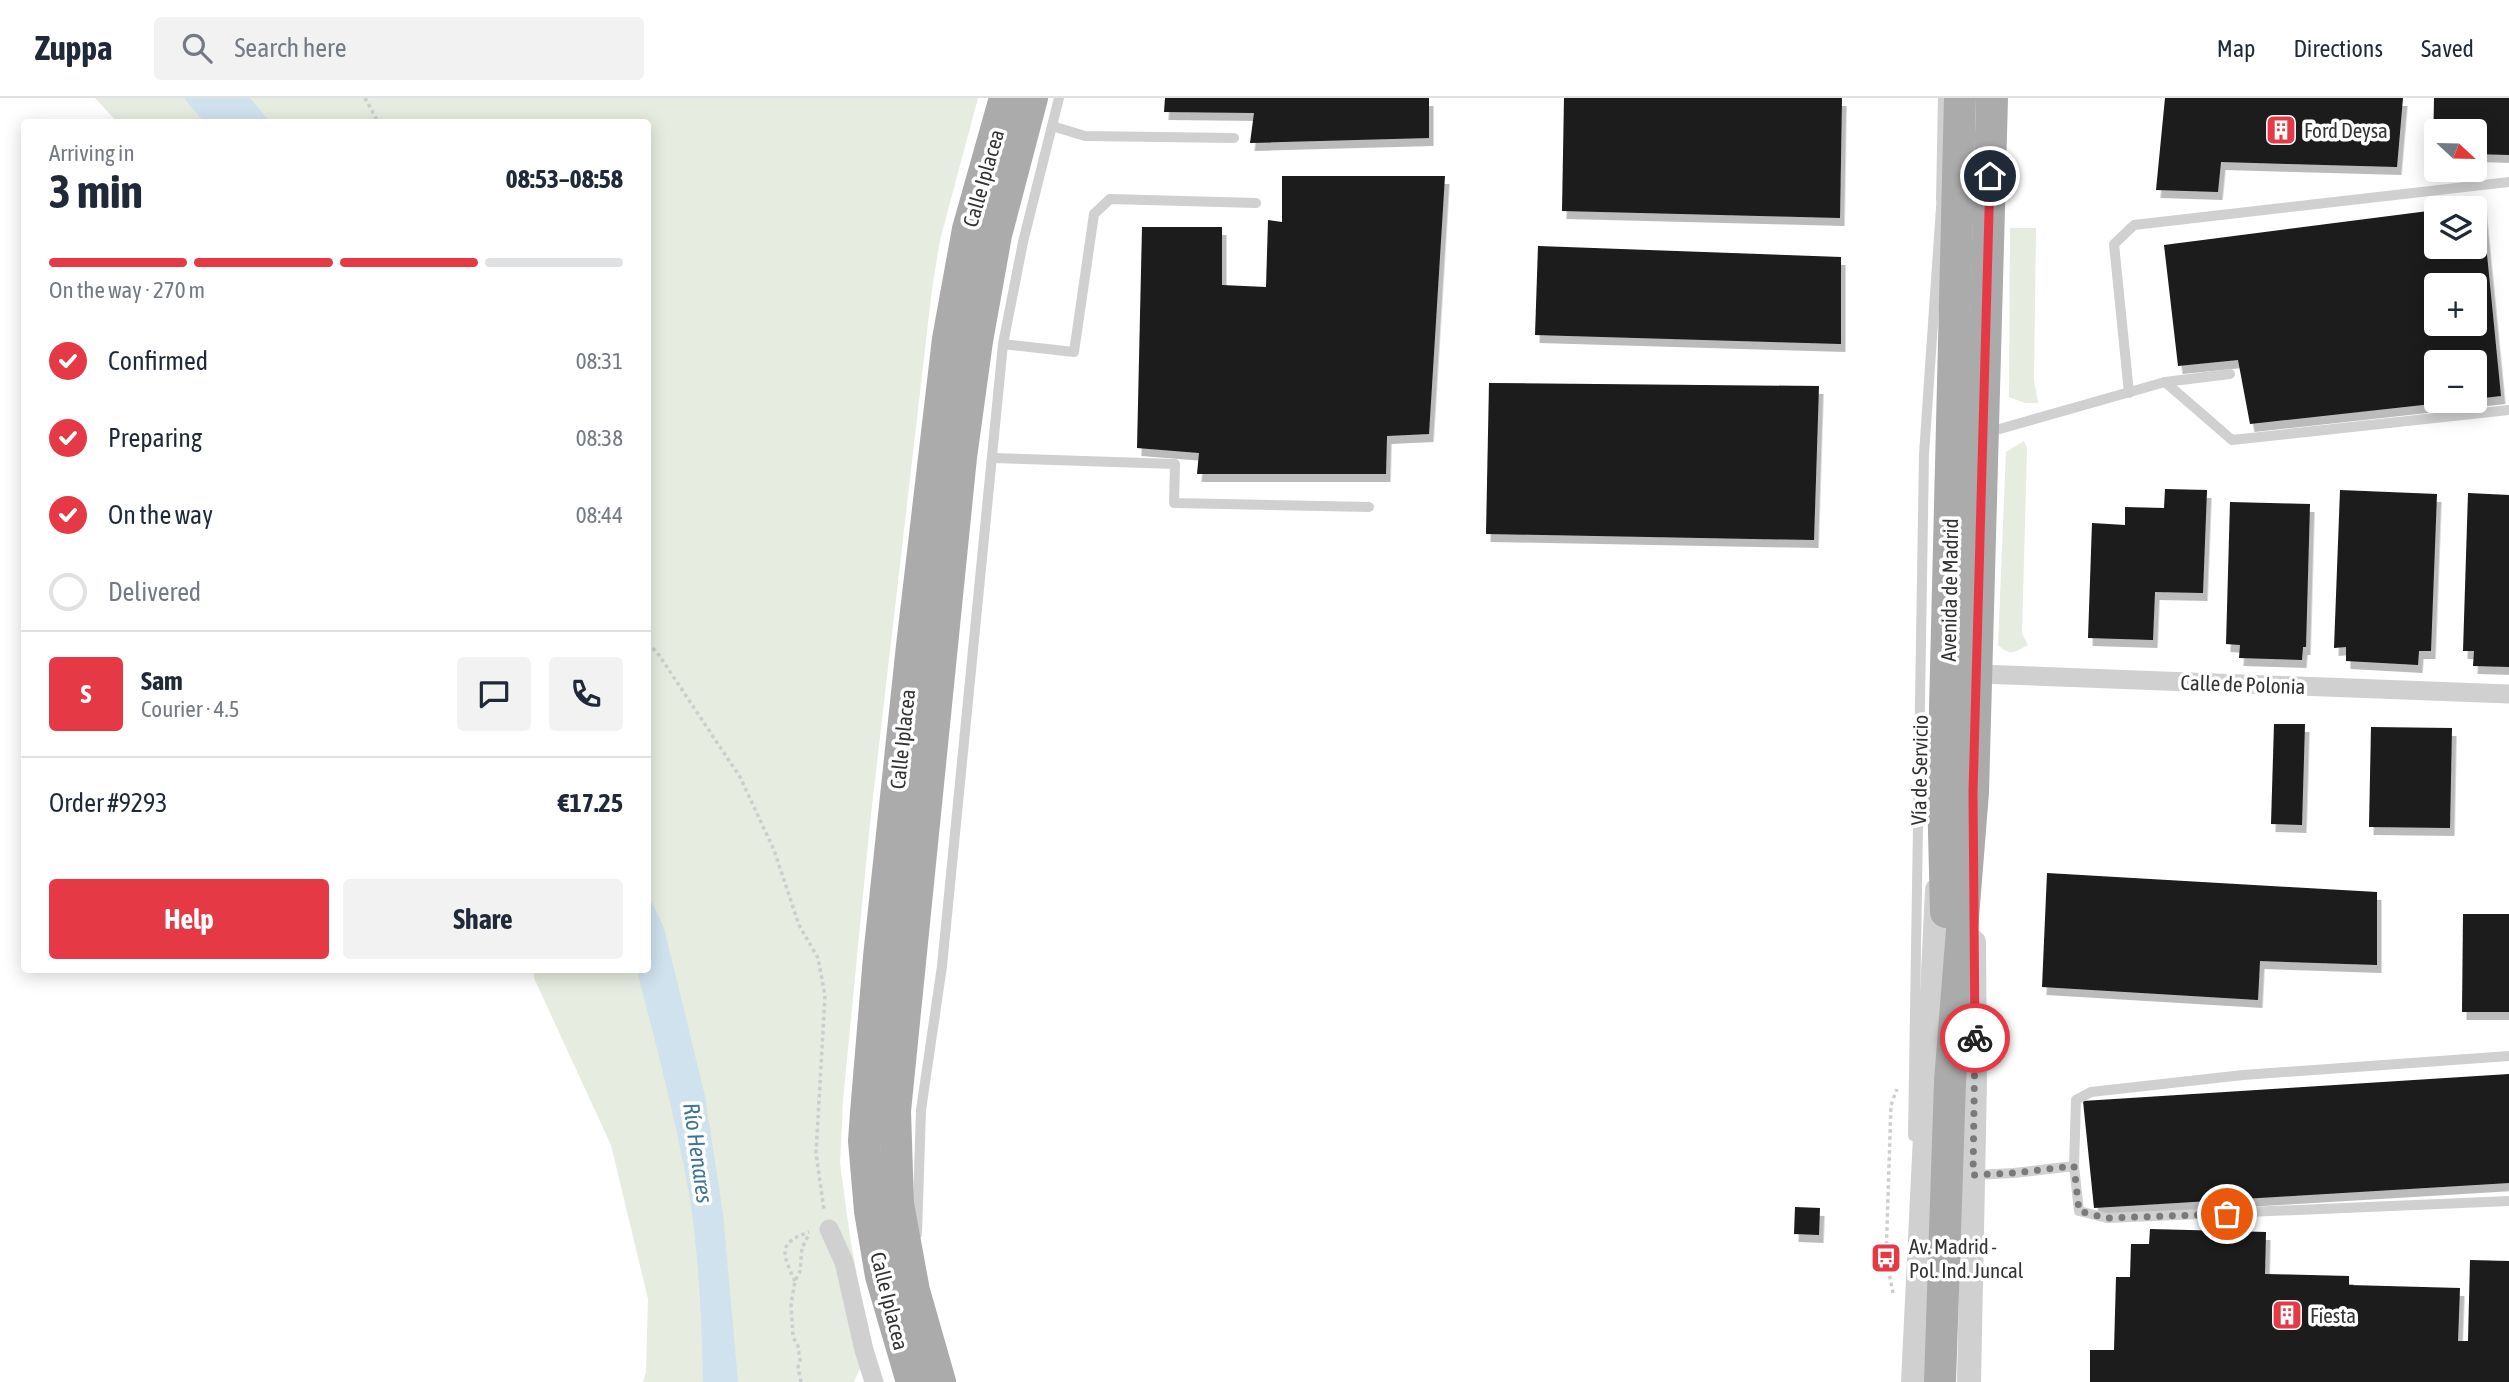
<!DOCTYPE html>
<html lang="en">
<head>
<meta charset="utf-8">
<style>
	body { margin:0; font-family:"Asap Condensed",sans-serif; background:#f2f2f3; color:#1f2937; height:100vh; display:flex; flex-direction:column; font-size:26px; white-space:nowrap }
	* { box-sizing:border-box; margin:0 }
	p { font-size:23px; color:#747a83 }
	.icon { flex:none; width:38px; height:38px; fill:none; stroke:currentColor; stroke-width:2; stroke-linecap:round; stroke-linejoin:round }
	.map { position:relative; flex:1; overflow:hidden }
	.sheet { position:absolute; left:21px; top:21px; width:630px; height:854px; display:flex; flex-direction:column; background:#fff; border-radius:7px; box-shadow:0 4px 18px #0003 }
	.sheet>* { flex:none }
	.needle { width:46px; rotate:112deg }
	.tools { position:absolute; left:2424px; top:21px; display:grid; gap:14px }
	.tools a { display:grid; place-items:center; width:63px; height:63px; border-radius:7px; background:#fff; box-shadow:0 4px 18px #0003; font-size:35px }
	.pin { position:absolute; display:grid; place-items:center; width:60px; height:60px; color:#fff; margin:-30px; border:4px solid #fff; border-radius:50%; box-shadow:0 2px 7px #0007 }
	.courier { position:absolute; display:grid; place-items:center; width:70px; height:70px; margin:-35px; border:5px solid #e63946; border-radius:50%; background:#fff; color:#222; box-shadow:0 2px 9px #0007 }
	.overview em { font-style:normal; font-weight:700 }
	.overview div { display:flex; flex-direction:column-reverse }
	.overview { display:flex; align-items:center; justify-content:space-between; height:119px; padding:0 28px }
	h1 { font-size:46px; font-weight:700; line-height:52px }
	.bar { display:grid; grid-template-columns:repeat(4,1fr); gap:10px 7px; align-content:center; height:84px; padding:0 28px }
	.bar i { height:9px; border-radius:5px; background:#e0e1e3 }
	.bar .on { background:#e63946 }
	.bar p { grid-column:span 4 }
	.line { display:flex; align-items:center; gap:18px; padding:0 28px; border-top:2px solid #e0e1e3 }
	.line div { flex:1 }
	.round { display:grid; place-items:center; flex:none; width:74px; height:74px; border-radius:7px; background:#f2f2f3 }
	ol { padding:0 28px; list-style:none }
	li { display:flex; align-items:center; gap:21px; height:77px }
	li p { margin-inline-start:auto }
	li .icon { padding:7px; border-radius:50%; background:#e63946; color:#fff; stroke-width:4 }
	li:last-child { color:#747a83 }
	li i { width:38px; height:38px; border:4px solid #e0e1e3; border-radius:50% }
	.button { display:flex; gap:14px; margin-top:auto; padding:14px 28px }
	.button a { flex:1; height:80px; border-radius:7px; background:#e63946; color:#fff; font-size:28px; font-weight:700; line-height:80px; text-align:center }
	.button a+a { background:#f2f2f3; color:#1f2937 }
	header { display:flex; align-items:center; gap:42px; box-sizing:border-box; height:98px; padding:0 35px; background:#fff; border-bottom:2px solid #e0e1e3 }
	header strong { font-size:33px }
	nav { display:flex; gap:38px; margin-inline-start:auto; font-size:24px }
	.search { width:490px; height:63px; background:#f2f2f3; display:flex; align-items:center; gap:18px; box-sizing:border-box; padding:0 24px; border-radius:7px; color:#747a83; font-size:26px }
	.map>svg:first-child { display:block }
</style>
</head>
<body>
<header>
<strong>Zuppa</strong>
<div class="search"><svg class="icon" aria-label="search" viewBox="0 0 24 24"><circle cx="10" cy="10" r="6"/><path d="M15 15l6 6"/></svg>Search here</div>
<nav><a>Map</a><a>Directions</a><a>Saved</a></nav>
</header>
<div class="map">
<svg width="2509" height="1284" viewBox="0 0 2509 1284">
	<defs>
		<filter id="shadow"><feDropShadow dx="4.5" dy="8" stdDeviation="0" flood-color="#0004"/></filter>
	</defs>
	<rect width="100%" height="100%" fill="#fff"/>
	<g fill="#e6ecdf">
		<polygon points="95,0 978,0 940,142 932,191 870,725 843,1003 840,1065 850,1139 870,1248 854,1284 643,1284 646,1274 648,1201 611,1047 534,880 534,872 648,872 648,24 117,24"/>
		<polygon points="2010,130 2036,130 2034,282 2038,305 2025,305 2009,299"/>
		<path d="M2024 343 2027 350 2022 536 2028 547C2014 554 2011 559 1998 547L2006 354Z"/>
	</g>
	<g fill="#cfe2ee">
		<polygon points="184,0 250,0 270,24 204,24"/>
		<path d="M648 796 664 830 705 998 723 1116 738 1284H703C702 1225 699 1161 690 1102 677 1024 656 948 637 872H648Z"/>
	</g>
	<g fill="#1a1a1a" fill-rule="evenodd" filter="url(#shadow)">
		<polygon points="1165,0 1429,0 1429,40 1250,45 1254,15 1164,14"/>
		<polygon points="1564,0 1842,0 1840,120 1562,113"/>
		<polygon points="2165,0 2403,0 2397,69 2221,64 2218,94 2156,92"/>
		<polygon points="2434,0 2509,0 2509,57 2474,56 2474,33 2436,33 2436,54 2433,54"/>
		<polygon points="1282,78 1445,78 1429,336 1387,338 1386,376 1197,376 1199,355 1137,350 1142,129 1222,129 1222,187 1266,189 1268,122 1282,124"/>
		<path d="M2482 106 2501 298 2474 301V264H2436V303L2441 305 2250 326 2238 262 2178 268 2164 147 2436 112V149H2474V110L2465 109ZM2436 187H2474V226H2436Z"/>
		<polygon points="1538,148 1841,159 1841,246 1535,237"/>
		<polygon points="1489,285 1819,288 1814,442 1486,436"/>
		<polygon points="2165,391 2207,392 2203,495 2155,494 2153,542 2088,540 2092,425 2125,427 2125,409 2164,410"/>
		<polygon points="2340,392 2437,396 2431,553 2419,553 2418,567 2346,563 2346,549 2334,550"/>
		<polygon points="2468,395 2509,397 2509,569 2473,568 2474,553 2463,553"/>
		<polygon points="2230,404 2310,406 2306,549 2303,549 2302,562 2239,560 2240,547 2226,546"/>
		<polygon points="2274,626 2305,626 2302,727 2271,726"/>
		<polygon points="2371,629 2452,630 2450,730 2369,729"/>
		<polygon points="2047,775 2377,794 2377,867 2260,863 2258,902 2042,889"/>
		<polygon points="2463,816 2509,816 2509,914 2462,914"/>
		<polygon points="2509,976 2509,1085 2094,1110 2083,1003"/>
		<polygon points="1795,1109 1820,1110 1819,1137 1794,1136"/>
		<polygon points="2150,1131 2266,1134 2265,1176 2349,1178 2349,1187 2460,1190 2458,1243 2468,1243 2470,1162 2509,1163 2509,1284 2090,1284 2090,1252 2114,1252 2116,1179 2130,1179 2131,1146 2149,1146"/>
	</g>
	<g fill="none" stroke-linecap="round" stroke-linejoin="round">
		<g stroke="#cdcdcd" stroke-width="3.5" stroke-dasharray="3.5 3.5" stroke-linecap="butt">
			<polyline points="365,0 378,24"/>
			<polyline points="648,545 659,557 740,679 774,752 799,827 818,860 825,898 816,1055 824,1112"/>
			<path d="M795 1183C783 1157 776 1145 809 1134"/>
			<polyline points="1893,1195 1886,1160 1891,1007 1897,991"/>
			<polyline points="801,1284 798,1270 800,1262 798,1248 793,1239 791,1206 795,1183 800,1173 802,1150 809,1136"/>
		</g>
		<g stroke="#d0d0d0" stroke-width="10">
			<polyline points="1052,28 1085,38 1234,40"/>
			<polyline points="1941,101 1943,0"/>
			<polyline points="1003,246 1074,254 1094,116 1110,101 1256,105"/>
			<polyline points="2165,284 2232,342 2509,312"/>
			<polyline points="2129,295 2114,146 2134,127 2509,84"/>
			<polyline points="1989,334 2165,284 2230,276"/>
			<polyline points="992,360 1175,366 1174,405 1369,409"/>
			<polyline points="1913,1038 1924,356 1942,95"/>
			<polyline points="2074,1068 2079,1113 2107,1120 2509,1103"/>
			<polyline points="1974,1077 2014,1075 2074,1068 2076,1002 2091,994 2243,977 2509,958"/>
			<polyline points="917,1136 921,1012 942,868 1003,246 1023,144 1059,0"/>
		</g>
		<g stroke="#d0d0d0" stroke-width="19">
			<polyline points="1978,576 2509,596"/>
			<polyline points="829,1131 844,1164 864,1252 874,1284"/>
		</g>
		<g stroke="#d0d0d0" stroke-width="24">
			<polyline points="1913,1284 1937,792"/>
			<polyline points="1969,1284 1975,983 1974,844"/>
		</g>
		<g stroke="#ababab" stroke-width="32">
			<polyline points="1946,814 1943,693 1960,0"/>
			<polyline points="912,1284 881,1178 870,1113 864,1043 866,1015 879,859 912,548 948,241 968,131 1005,0"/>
			<polyline points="940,1284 914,1193 898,1106 895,1013 961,359 977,243 996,137 1032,0"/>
			<polyline points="1940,1284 1950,983 1973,694 1992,0"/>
		</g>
	</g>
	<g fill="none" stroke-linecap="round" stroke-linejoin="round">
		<polyline stroke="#7a7a7a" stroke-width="7" stroke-dasharray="0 12.6" points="1975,940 1973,1077 2014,1075 2074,1068 2079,1113 2106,1120 2227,1116"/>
		<polyline stroke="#e63946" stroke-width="9" points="1975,940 1973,694 1990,78"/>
	</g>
	<defs>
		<g id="building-square" transform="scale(1.575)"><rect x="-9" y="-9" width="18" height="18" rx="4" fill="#e63946" stroke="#fff"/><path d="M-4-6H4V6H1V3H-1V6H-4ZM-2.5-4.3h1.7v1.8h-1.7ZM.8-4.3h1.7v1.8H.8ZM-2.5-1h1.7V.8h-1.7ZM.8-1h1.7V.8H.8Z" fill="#fff"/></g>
		<g id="bus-square" transform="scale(1.575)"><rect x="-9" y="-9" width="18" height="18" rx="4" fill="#e63946" stroke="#fff"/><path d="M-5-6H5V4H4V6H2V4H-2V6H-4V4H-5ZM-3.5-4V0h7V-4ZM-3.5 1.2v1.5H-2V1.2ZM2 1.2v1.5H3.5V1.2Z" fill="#fff"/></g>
	</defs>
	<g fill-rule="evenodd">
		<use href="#building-square" x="2281" y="32"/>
		<use href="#bus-square" x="1886" y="1160"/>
		<use href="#building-square" x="2287" y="1217"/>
	</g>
	<g text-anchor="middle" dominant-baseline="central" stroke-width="7" stroke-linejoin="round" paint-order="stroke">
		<g font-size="21" fill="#333" stroke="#fff" text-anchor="start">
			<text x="2304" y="32">Ford Deysa</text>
			<text x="1909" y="1148">Av. Madrid -<tspan x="1909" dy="24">Pol. Ind. Juncal</tspan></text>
			<text x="2310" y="1217">Fiesta</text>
		</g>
		<g font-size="21" fill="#333" stroke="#fff">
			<text transform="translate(983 80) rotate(-74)">Calle Iplacea</text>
			<text transform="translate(1949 492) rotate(-89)">Avenida de Madrid</text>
			<text transform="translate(2243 586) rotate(2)">Calle de Polonia</text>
			<text transform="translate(902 641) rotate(-84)">Calle Iplacea</text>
			<text transform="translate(1919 672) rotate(-89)">Vía de Servicio</text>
			<text transform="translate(890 1203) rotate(76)">Calle Iplacea</text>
		</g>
		<g font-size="23" font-style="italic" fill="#3f7597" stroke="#fff">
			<text transform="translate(698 1055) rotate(82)">Río Henares</text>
		</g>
	</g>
</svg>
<div class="tools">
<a><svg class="needle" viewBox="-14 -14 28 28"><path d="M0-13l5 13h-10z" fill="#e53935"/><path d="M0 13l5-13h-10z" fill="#747a83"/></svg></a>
<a><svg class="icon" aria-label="layers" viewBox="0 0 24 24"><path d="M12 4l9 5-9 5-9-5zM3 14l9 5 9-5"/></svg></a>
<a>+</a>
<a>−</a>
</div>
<div class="pin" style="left:2227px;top:1116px;background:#ea580c"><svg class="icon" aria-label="bag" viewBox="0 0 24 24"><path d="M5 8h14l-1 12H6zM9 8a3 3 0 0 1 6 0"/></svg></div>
<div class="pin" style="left:1990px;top:78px;background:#1f2937"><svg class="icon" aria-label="home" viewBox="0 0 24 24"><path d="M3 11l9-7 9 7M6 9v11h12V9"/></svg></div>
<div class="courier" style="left:1975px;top:940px"><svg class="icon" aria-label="bike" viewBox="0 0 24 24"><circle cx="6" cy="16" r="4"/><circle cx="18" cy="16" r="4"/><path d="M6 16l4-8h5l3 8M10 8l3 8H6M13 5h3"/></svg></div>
<section class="sheet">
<div class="overview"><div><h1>3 min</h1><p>Arriving in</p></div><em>08:53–08:58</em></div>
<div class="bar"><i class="on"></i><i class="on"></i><i class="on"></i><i></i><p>On the way · 270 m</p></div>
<ol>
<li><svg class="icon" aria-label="check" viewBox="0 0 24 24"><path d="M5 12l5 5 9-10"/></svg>Confirmed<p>08:31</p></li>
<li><svg class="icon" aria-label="check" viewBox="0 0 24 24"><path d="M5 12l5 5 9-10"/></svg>Preparing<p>08:38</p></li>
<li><svg class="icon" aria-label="check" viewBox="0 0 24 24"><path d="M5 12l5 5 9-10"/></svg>On the way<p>08:44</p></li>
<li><i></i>Delivered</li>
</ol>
<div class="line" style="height:126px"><b class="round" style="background:#e63946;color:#fff">S</b><div><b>Sam</b><p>Courier · 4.5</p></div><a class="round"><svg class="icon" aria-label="chat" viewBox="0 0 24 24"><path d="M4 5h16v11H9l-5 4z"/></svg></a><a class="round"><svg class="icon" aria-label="phone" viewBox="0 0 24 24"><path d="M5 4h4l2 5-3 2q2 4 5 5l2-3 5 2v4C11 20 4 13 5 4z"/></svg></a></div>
<div class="line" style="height:91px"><div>Order #9293</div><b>€17.25</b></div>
<div class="button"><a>Help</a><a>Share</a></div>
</section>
</div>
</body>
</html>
